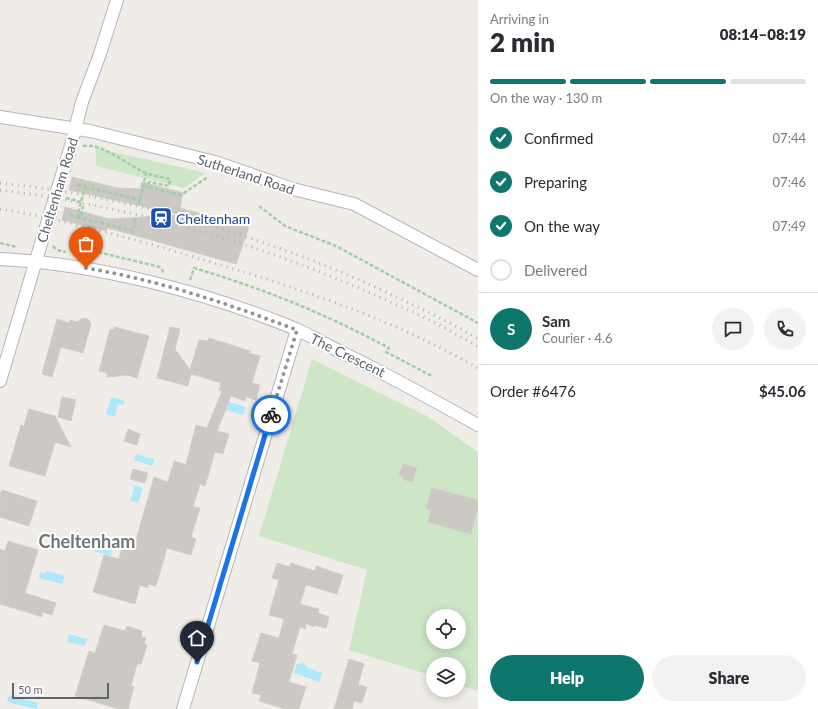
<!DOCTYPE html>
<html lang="en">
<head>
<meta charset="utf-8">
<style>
	body { margin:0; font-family:Lato,sans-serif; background:#f2f2f3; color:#2b2b33; height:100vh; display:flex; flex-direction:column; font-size:15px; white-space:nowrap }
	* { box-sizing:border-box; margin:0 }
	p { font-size:13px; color:#7c7c81 }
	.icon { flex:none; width:22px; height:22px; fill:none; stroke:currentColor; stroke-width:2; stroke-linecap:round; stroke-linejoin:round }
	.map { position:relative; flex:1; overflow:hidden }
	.side { display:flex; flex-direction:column; background:#fff; width:340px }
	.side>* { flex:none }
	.buttons { position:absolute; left:426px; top:609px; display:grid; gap:8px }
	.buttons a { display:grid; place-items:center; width:40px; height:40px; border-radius:50%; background:#fff; box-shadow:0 2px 10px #0003; font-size:20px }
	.scale { position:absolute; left:12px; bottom:10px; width:97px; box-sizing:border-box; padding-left:4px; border:2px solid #5f6467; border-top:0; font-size:11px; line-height:14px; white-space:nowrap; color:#5f6467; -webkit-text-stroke:3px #fff; paint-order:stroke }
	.pin { position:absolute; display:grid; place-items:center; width:34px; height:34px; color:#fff; margin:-41px -17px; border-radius:50% 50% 50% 0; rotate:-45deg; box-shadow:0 0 4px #0007 }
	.pin .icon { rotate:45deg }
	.courier { position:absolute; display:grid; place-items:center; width:40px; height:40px; margin:-20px; border:3px solid #1a73e8; border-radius:50%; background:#fff; color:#222; box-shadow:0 1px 5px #0007 }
	.headline em { font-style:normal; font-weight:800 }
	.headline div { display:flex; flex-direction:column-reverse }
	.headline { display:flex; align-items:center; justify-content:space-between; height:68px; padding:0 12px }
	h1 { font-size:26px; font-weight:800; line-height:30px }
	.bar { display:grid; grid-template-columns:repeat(4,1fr); gap:6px 4px; align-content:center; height:48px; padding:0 12px }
	.bar i { height:5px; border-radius:3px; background:#e1e1e2 }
	.bar .current { background:#0f766e }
	.bar p { grid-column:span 4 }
	.line { display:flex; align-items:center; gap:10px; padding:0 12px; border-top:1px solid #e1e1e2 }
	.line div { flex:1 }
	.round { display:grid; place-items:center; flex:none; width:42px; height:42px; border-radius:21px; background:#f2f2f3 }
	ol { padding:0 12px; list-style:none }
	li { display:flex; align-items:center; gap:12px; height:44px }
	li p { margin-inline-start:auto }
	li .icon { padding:4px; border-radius:50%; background:#0f766e; color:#fff; stroke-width:4 }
	li:last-child { color:#7c7c81 }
	li i { width:22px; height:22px; border:2px solid #e1e1e2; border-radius:50% }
	.cta { display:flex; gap:8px; margin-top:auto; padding:8px 12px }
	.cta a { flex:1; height:46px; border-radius:24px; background:#0f766e; color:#fff; font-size:16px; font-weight:800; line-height:46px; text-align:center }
	.cta a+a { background:#f2f2f3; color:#2b2b33 }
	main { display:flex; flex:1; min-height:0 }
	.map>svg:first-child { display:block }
</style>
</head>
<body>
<main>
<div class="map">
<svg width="478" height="709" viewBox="0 0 478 709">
	<rect width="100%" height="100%" fill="#f0ede8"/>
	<g fill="#cce6c6" fill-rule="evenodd">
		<path d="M96 148C133 157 169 164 205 173L184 188 96 166Z"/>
		<path d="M312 359 427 416 478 452V691L459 685V664H433V676L349 650 367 570 259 536ZM433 616H459V642H433Z"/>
	</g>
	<g fill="#ade8fb">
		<polygon points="111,397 125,401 123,405 118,404 115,417 106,414"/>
		<polygon points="229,402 246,407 243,415 226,410"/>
		<polygon points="136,454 154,459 152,466 134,460"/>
		<polygon points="135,485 143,488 138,503 130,501"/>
		<polygon points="96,545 112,549 111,556 94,551"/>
		<polygon points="46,571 65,576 62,584 39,578 40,572 45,574"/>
		<polygon points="69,634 87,639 85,646 67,642"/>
		<polygon points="303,663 308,668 322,673 319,682 294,673 297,664"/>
		<polygon points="9,695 38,703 37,709 7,702"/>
	</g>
	<g fill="#ccc8c4" stroke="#d5cdc6">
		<polygon points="72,177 118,188 140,189 142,182 183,193 180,208 249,227 236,264 126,233 107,228 106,231 62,220 65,207 109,219 179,215 179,211 178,214 69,190"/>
		<polygon points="83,318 88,319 91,324 83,353 61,347 52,377 42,374 57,319 69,323 70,320 77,322"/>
		<polygon points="115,327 149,336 137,378 127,375 107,377 107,373 99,371 110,329 114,330"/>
		<polygon points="170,327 180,329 175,349 190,370 199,340 208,341 209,338 250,351 249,353 260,356 252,383 260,385 256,400 246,397 245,401 231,396 217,431 229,434 223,454 215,452 205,486 200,484 193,507 200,508 191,537 196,539 191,555 167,548 156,586 148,584 148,588 140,585 135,604 93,592 104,555 119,559 122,548 133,551 154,477 168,482 174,461 186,465 196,425 207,428 222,391 219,390 221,383 191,374 188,386 157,378"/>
		<polygon points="62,397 76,400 71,421 58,417"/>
		<polygon points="29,409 55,416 71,447 55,442 45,476 9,466 21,425 24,426"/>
		<polygon points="128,429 140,434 137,445 124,441"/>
		<polygon points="403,464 417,468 412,482 402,479 403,476 399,475"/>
		<polygon points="133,469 148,473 145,483 130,479"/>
		<polygon points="432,488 478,500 478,508 471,534 428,522 431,510 426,509"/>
		<polygon points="2,490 37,501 29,526 0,517 0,495"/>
		<polygon points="8,541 38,550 25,593 56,603 52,615 42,612 42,617 0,604 0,549 5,551"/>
		<polygon points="277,563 290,567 291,563 315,571 316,566 343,575 337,594 306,585 300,604 319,609 318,613 329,617 326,628 313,625 313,627 306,623 305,629 300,627 292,654 297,655 289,682 306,687 299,709 285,709 259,701 261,695 252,693 260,663 252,661 261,633 279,638 284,619 269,615 279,580 272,578"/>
		<polygon points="104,625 125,631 127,626 142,631 141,637 146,638 144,644 147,645 141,664 137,664 131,686 134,687 128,709 119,709 75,696 89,651 95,653"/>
		<polygon points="349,659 364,664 358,685 367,687 362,703 354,701 352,709 334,709"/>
	</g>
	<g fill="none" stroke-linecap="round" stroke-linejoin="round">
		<g stroke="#b3b6b9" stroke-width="14">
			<g id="minor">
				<polyline points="0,117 90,131 215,162 293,189 354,204 478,270"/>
				<polyline points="70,149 82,102 100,54 117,0"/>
				<path d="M0 259C98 264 205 292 296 329 313 337 330 347 347 355 392 377 435 401 478 425"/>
				<polyline points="0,381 43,237"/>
				<polyline points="183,709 297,330"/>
			</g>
		</g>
		<g stroke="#a4cea7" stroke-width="2.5" stroke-dasharray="4 2" stroke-linecap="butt">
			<path d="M83 146C104 143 128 166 146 173 154 176 162 177 170 179L169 186 149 182 148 187"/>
			<polyline points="77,185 88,186 86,192"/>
			<polyline points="143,186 181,195 208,177"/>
			<polyline points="85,187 140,200"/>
			<polyline points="66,198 81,202"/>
			<polyline points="139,205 146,173"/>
			<polyline points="259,206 285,226 336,246 478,323"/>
			<polyline points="70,215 81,216 83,206"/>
			<polyline points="77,217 133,231 136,218"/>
			<polyline points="0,243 17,247"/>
			<polyline points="53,246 57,250 66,252"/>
			<polyline points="81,255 93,251 160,267 164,273"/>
			<path d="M190 280 194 268C264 289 324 313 389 348L386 352 432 376"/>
		</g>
		<use href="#minor" stroke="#fff" stroke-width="12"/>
		<g stroke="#b4b5b5" stroke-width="3" stroke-dasharray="1 5" stroke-linecap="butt">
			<path d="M0 183C136 197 279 240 403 300 428 312 454 324 478 339"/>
			<path d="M0 190C127 206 253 241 370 293 407 309 444 326 478 347"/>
			<path d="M0 209C72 221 144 242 214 263 305 290 396 321 478 368"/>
		</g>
		<g stroke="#b3b6b9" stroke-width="14" stroke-linecap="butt">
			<polyline id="minor-bridge" points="43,237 70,149"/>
		</g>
		<polyline stroke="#a4cea7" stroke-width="2.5" stroke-dasharray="4 2" stroke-linecap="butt" points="70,215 77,217 85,187 77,185"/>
		<use href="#minor-bridge" stroke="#fff" stroke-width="12"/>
	</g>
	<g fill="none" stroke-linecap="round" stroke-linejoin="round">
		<path stroke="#929494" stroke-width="4" stroke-dasharray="0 7.2" d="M86 268C158 280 229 304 297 330L271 415"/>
		<polyline stroke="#1a73e8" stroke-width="5" points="197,662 271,415"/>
	</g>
	<defs>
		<g id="station-square" transform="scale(1.15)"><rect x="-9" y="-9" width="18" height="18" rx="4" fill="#1a4fb4" stroke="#fff"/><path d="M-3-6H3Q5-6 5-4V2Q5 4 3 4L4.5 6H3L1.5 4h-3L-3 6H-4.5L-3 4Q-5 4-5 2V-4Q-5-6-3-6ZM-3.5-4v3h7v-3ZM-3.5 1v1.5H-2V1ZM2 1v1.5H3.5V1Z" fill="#fff"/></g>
	</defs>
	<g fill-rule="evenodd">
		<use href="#station-square" x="161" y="218"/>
	</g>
	<g text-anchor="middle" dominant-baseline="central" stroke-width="4" stroke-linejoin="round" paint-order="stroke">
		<g font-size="14" fill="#5f6467" stroke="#fff">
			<text transform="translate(246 174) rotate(18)">Sutherland Road</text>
			<text transform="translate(57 190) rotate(-73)">Cheltenham Road</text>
			<text transform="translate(348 355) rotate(26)">The Crescent</text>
		</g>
		<g font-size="14" fill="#164399" stroke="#fff" text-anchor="start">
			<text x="176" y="218">Cheltenham</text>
		</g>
		<g font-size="18" font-weight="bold" fill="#707679" stroke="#fff">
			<text x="87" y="541">Cheltenham</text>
		</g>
	</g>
</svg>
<div class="buttons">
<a><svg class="icon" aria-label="locate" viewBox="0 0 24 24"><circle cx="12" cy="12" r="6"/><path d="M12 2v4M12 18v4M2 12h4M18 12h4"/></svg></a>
<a><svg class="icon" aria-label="layers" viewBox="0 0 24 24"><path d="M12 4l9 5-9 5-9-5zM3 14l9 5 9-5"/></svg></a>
</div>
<div class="scale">50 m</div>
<div class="pin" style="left:86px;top:268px;background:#ea580c"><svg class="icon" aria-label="bag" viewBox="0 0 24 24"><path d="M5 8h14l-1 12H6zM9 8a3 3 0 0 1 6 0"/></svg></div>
<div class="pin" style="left:197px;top:662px;background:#1f2937"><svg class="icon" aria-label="home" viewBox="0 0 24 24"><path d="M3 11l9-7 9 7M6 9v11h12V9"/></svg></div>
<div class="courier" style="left:271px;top:415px"><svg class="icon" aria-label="bike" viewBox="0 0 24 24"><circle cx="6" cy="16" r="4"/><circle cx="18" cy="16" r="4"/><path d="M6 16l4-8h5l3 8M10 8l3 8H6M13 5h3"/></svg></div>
</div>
<section class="side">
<div class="headline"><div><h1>2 min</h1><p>Arriving in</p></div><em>08:14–08:19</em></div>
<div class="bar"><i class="current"></i><i class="current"></i><i class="current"></i><i></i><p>On the way · 130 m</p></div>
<ol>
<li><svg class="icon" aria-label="check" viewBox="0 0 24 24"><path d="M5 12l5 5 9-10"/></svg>Confirmed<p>07:44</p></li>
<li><svg class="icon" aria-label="check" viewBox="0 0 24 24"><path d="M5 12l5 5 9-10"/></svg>Preparing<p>07:46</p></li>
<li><svg class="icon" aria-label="check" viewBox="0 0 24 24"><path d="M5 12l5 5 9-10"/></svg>On the way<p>07:49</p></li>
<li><i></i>Delivered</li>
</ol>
<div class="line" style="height:72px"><b class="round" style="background:#0f766e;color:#fff">S</b><div><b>Sam</b><p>Courier · 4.6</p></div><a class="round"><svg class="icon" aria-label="chat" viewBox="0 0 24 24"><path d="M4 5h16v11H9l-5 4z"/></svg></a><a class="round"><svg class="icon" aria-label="phone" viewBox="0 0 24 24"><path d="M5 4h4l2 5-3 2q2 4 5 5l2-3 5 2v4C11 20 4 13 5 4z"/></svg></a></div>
<div class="line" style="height:52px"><div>Order #6476</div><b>$45.06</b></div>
<div class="cta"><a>Help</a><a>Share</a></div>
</section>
</main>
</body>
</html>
